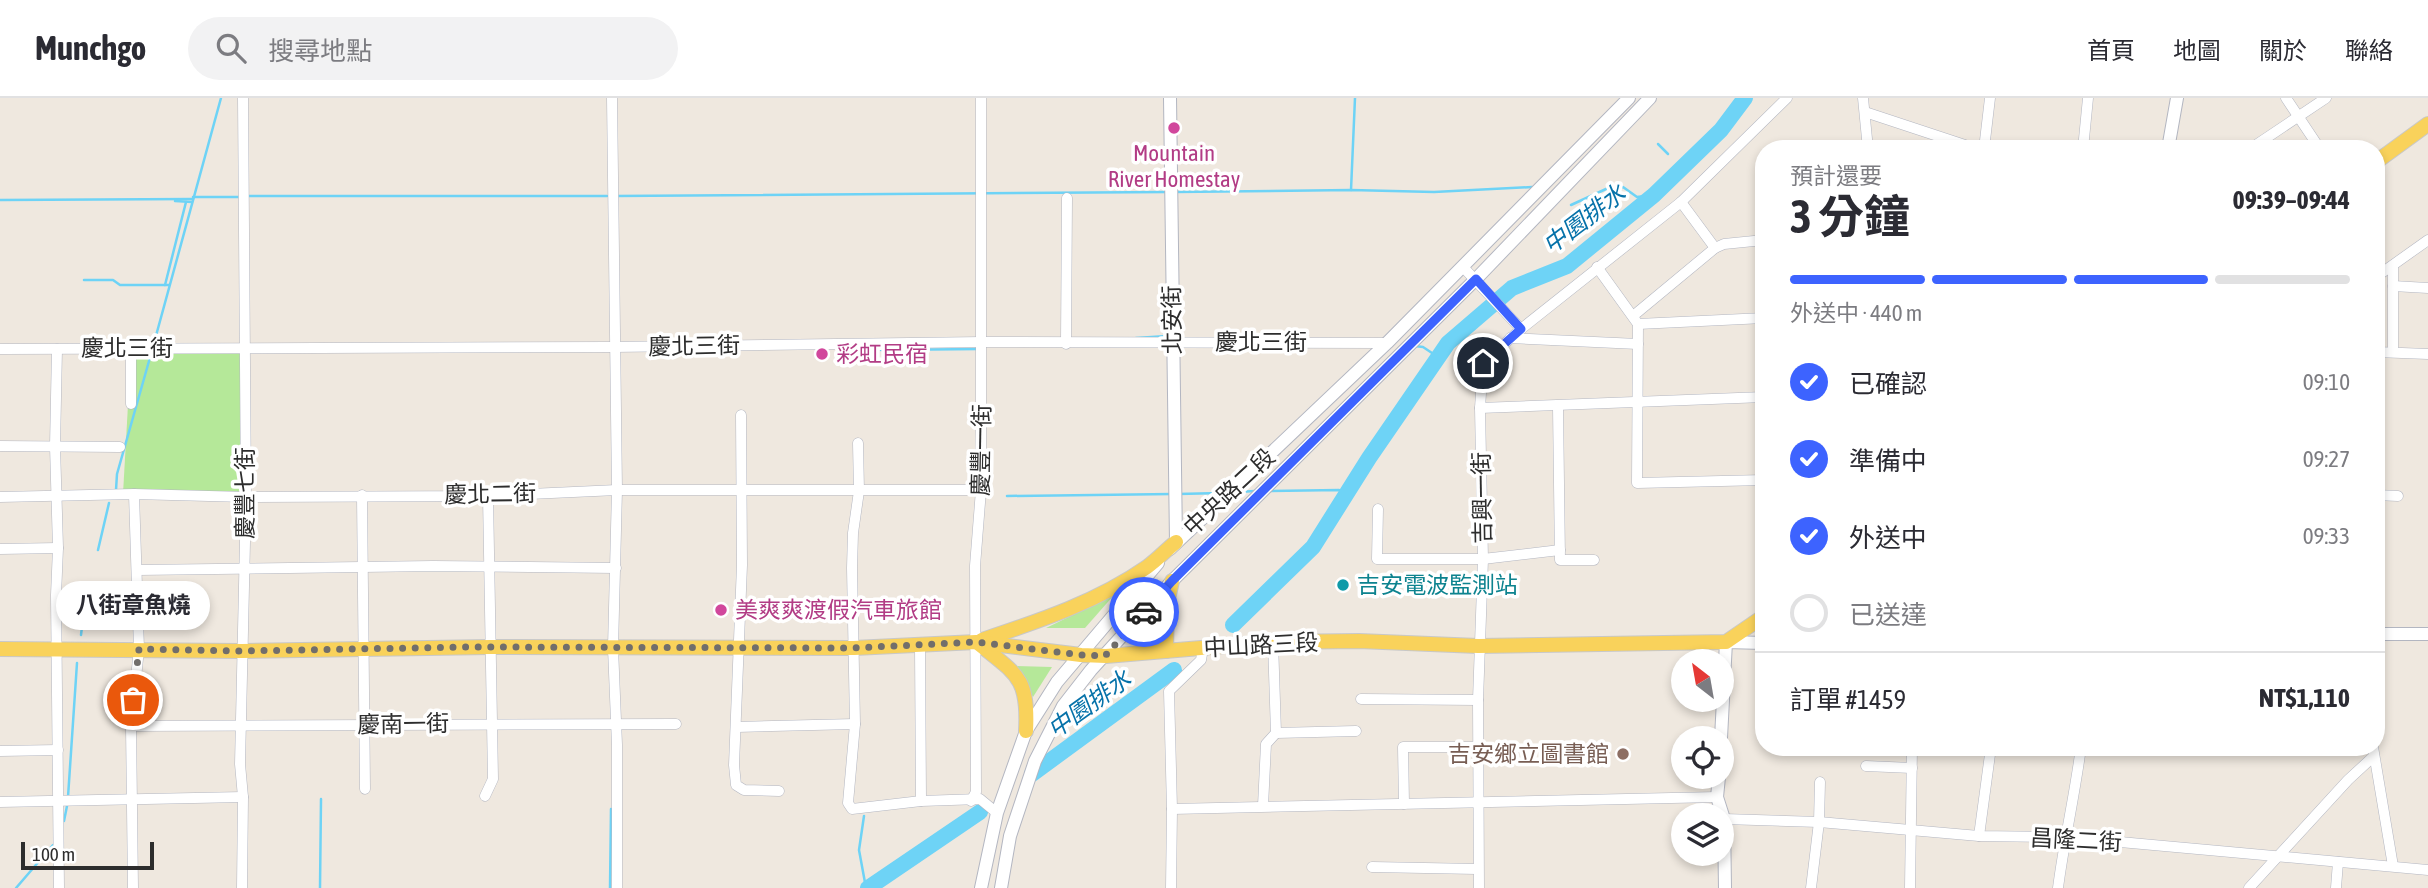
<!DOCTYPE html>
<html lang="zh-TW">
<head>
<meta charset="utf-8">
<style>
	body { margin:0; font-family:"Asap Condensed","Noto Sans TC",sans-serif; background:#f2f2f3; color:#2b2b33; height:100vh; display:flex; flex-direction:column; font-size:26px; white-space:nowrap }
	* { box-sizing:border-box; margin:0 }
	p { font-size:23px; color:#7c7c81 }
	.icon { flex:none; width:38px; height:38px; fill:none; stroke:currentColor; stroke-width:2; stroke-linecap:round; stroke-linejoin:round }
	.map { position:relative; flex:1; overflow:hidden }
	.side { position:absolute; left:1755px; top:42px; width:630px; height:616px; display:flex; flex-direction:column; background:#fff; border-radius:28px; box-shadow:0 4px 10px #0003 }
	.side>* { flex:none }
	.needle { width:46px; rotate:329deg }
	.fabs { position:absolute; left:1671px; top:551px; display:grid; gap:14px }
	.fabs a { display:grid; place-items:center; width:63px; height:63px; border-radius:50%; background:#fff; box-shadow:0 4px 10px #0003; font-size:35px }
	.scale { position:absolute; left:21px; bottom:18px; width:133px; box-sizing:border-box; padding-left:7px; border:4px solid #2d2d2d; border-top:0; font-size:19px; line-height:24px; white-space:nowrap; color:#2d2d2d; -webkit-text-stroke:5px #fff; paint-order:stroke }
	.pin { position:absolute; display:grid; place-items:center; width:60px; height:60px; color:#fff; margin:-30px; border:4px solid #fff; border-radius:50%; box-shadow:0 2px 7px #0007 }
	.courier { position:absolute; display:grid; place-items:center; width:70px; height:70px; margin:-35px; border:5px solid #3d63ff; border-radius:50%; background:#fff; color:#222; box-shadow:0 2px 9px #0007 }
	.bubble { position:absolute; height:49px; border-radius:24px; background:#fff; box-shadow:0 4px 10px #0003; font-size:23px; font-weight:700; line-height:49px; text-align:center }
	.overview em { font-style:normal; font-weight:700 }
	.overview div { display:flex; flex-direction:column-reverse }
	.overview { display:flex; align-items:center; justify-content:space-between; height:119px; padding:0 35px }
	h1 { font-size:46px; font-weight:700; line-height:52px }
	.bar { display:grid; grid-template-columns:repeat(4,1fr); gap:10px 7px; align-content:center; height:84px; padding:0 35px }
	.bar i { height:9px; border-radius:5px; background:#e1e1e2 }
	.bar .active { background:#3d63ff }
	.bar p { grid-column:span 4 }
	.line { display:flex; align-items:center; gap:18px; padding:0 35px; border-top:2px solid #e1e1e2 }
	.line div { flex:1 }
	ol { padding:0 35px; list-style:none }
	li { display:flex; align-items:center; gap:21px; height:77px }
	li p { margin-inline-start:auto }
	li .icon { padding:7px; border-radius:50%; background:#3d63ff; color:#fff; stroke-width:4 }
	li:last-child { color:#7c7c81 }
	li i { width:38px; height:38px; border:4px solid #e1e1e2; border-radius:50% }
	header { display:flex; align-items:center; gap:42px; box-sizing:border-box; height:98px; padding:0 35px; background:#fff; border-bottom:2px solid #e1e1e2 }
	header strong { font-size:33px }
	nav { display:flex; gap:38px; margin-inline-start:auto; font-size:24px }
	.search { width:490px; height:63px; background:#f2f2f3; display:flex; align-items:center; gap:18px; box-sizing:border-box; padding:0 24px; border-radius:38px; color:#7c7c81; font-size:26px }
	.map>svg:first-child { display:block }
</style>
</head>
<body>
<header>
<strong>Munchgo</strong>
<div class="search"><svg class="icon" aria-label="search" viewBox="0 0 24 24"><circle cx="10" cy="10" r="6"/><path d="M15 15l6 6"/></svg>搜尋地點</div>
<nav><a>首頁</a><a>地圖</a><a>關於</a><a>聯絡</a></nav>
</header>
<div class="map">
<svg width="2428" height="790" viewBox="0 0 2428 790">
	<rect width="100%" height="100%" fill="#efe8df"/>
	<g fill="#b5e899">
		<polygon points="242,249 243,396 123,396 131,253"/>
		<polygon points="1114,497 1085,530 1046,530"/>
		<polygon points="1016,568 1052,569 1033,599"/>
	</g>
	<g fill="none" stroke-linecap="round" stroke-linejoin="round">
		<g stroke="#6ed3f6" stroke-width="2.5">
			<polyline points="1658,46 1668,56"/>
			<polyline points="1351,92 1355,0"/>
			<polyline points="1175,94 1351,92 1434,94 1532,89"/>
			<polyline points="246,98 607,98"/>
			<polyline points="615,98 1169,94"/>
			<polyline points="193,99 239,99"/>
			<polyline points="0,102 193,101"/>
			<polyline points="175,103 192,104"/>
			<polyline points="1571,107 1606,91 1623,89 1637,99 1654,97"/>
			<polyline points="84,182 113,182 120,187 169,187"/>
			<polyline points="165,187 186,104"/>
			<polyline points="1136,240 1167,238"/>
			<polyline points="154,245 221,0"/>
			<polyline points="1415,248 1423,249 1438,259"/>
			<polyline points="881,252 979,251"/>
			<polyline points="116,392 117,376 151,256"/>
			<polyline points="1269,393 1339,392 1346,397"/>
			<polyline points="1238,394 1255,393"/>
			<polyline points="1178,396 1221,395"/>
			<polyline points="1007,398 1172,396"/>
			<polyline points="98,452 109,405"/>
			<polyline points="81,537 84,512"/>
			<polyline points="68,699 77,565"/>
			<polyline points="864,718 859,752 866,790"/>
			<polyline points="64,723 67,708"/>
			<polyline points="16,790 53,747"/>
			<polyline points="320,790 321,701"/>
			<polyline points="610,790 611,711"/>
		</g>
		<g stroke="#6ed3f6" stroke-width="16">
			<polyline points="1233,527 1313,449 1369,360 1448,245 1512,190 1567,168 1654,97 1721,32 1745,0"/>
			<polyline points="1032,676 1174,572"/>
			<polyline points="868,790 980,714"/>
		</g>
		<g stroke="#b3b6c1" stroke-width="11">
			<g id="street">
				<polyline points="612,0 617,392 613,550 617,647 617,790"/>
				<polyline points="1863,0 1868,51"/>
				<polyline points="2286,0 2320,51"/>
				<polyline points="1865,14 1977,51"/>
				<polyline points="1984,51 1990,0"/>
				<polyline points="2083,51 2088,0"/>
				<polyline points="2250,51 2326,0"/>
				<polyline points="1681,104 1715,150"/>
				<polyline points="1463,169 1521,231"/>
				<polyline points="1597,169 1638,226 1637,385 1764,382"/>
				<polyline points="2376,179 2428,142"/>
				<polyline points="2393,188 2428,190"/>
				<polyline points="1633,218 1715,150 1724,146 1764,142"/>
				<polyline points="1638,226 1764,220"/>
				<polyline points="1510,240 1638,246"/>
				<polyline points="1066,246 1067,100"/>
				<polyline points="0,251 613,249 982,244 1387,245"/>
				<polyline points="57,251 55,348 58,450 56,497 59,790"/>
				<polyline points="2376,254 2428,256"/>
				<polyline points="2393,254 2393,168"/>
				<polyline points="131,306 131,250"/>
				<polyline points="1558,309 1560,462 1594,462"/>
				<polyline points="1480,310 1764,299"/>
				<polyline points="741,317 742,467 734,667 736,687 744,692 779,693"/>
				<polyline points="858,345 859,393 853,435 852,470 855,626 848,705 852,711 921,703 980,701 997,715"/>
				<polyline points="0,348 120,349"/>
				<polyline points="362,397 365,691"/>
				<polyline points="2376,397 2398,398"/>
				<polyline points="0,399 134,396 246,399 488,398 617,392 981,392"/>
				<polyline points="1378,411 1377,461 1483,461 1560,452"/>
				<polyline points="0,451 58,450"/>
				<polyline points="137,472 433,468 616,470"/>
				<polyline points="1273,544 1276,635"/>
				<polyline points="920,548 921,703"/>
				<polyline points="1361,601 1478,602"/>
				<polyline points="131,628 676,626"/>
				<polyline points="737,629 855,626"/>
				<polyline points="1276,635 1356,633"/>
				<polyline points="2373,649 2393,768"/>
				<polyline points="0,653 58,652"/>
				<polyline points="1866,668 1912,670"/>
				<polyline points="485,698 493,681 488,398"/>
				<polyline points="971,703 976,694 975,468 981,392 981,0"/>
				<polyline points="0,704 243,699"/>
				<polyline points="1404,706 1403,649 1478,649"/>
				<polyline points="1263,708 1266,646 1276,635"/>
				<polyline points="1172,711 1717,699"/>
				<polyline points="1724,721 1819,724 1979,738 2065,739 2428,772"/>
				<polyline points="1979,738 1991,649"/>
				<polyline points="1372,769 1477,771"/>
				<polyline points="133,790 131,628 139,551 134,396"/>
				<polyline points="242,790 243,699 240,666 246,399 243,0"/>
				<polyline points="1171,790 1172,711 1169,593 1201,562 1203,550"/>
				<polyline points="1479,790 1478,602 1483,461 1480,310 1483,265 1521,231 1681,104 1787,0"/>
				<polyline points="1811,790 1819,724 1820,684"/>
				<polyline points="1910,790 1912,649"/>
				<path d="M2058 790C2064 743 2075 696 2081 649"/>
				<polyline points="2249,790 2348,682 2374,658"/>
				<polyline points="2336,790 2338,764"/>
			</g>
		</g>
		<g stroke="#b3b6c1" stroke-width="14">
			<g id="secondary">
				<polyline points="1170,0 1176,444"/>
				<polyline points="2168,51 2177,0"/>
				<polyline points="1170,451 1387,245 1629,0"/>
				<polyline points="2376,536 2428,536"/>
				<polyline points="1721,640 1726,544 1764,545"/>
				<polyline points="1719,679 1717,699 1724,721 1725,790"/>
				<polyline points="981,790 997,715 1026,633 1057,584 1158,465"/>
				<polyline points="1001,790 1010,738 1035,663 1063,608 1091,572 1172,483 1476,181 1650,0"/>
			</g>
		</g>
		<g stroke="#c8c8c8" stroke-width="16">
			<g id="primary">
				<polyline points="2376,64 2428,26"/>
				<path d="M982 542C1039 523 1097 504 1147 469 1157 462 1166 452 1176 444"/>
				<path d="M978 545C1016 576 1029 579 1026 633"/>
				<polyline points="0,551 242,553 490,549 854,550 976,544 1081,557 1106,558 1273,544 1359,543 1478,548 1726,544 1764,518"/>
				<polyline points="1166,553 1167,506 1172,483"/>
			</g>
		</g>
		<use href="#street" stroke="#fff" stroke-width="10"/>
		<use href="#secondary" stroke="#fff" stroke-width="12"/>
		<use href="#primary" stroke="#f9d25b" stroke-width="14"/>
	</g>
	<g fill="none" stroke-linecap="round" stroke-linejoin="round">
		<polyline stroke="#716e6b" stroke-width="7" stroke-dasharray="0 12.6" points="133,602 139,551 242,553 470,549 853,550 976,544 1081,557 1105,558 1144,514"/>
		<polyline stroke="#3d63ff" stroke-width="9" points="1144,514 1172,483 1476,181 1521,231 1483,265"/>
	</g>
	<g fill="#d1479c" stroke="#fff" stroke-width="2.5">
		<circle cx="1174" cy="30" r="7"/>
		<circle cx="822" cy="256" r="7"/>
		<circle cx="721" cy="512" r="7"/>
	</g>
	<circle fill="#0f9aa8" stroke="#fff" stroke-width="2.5" cx="1343" cy="487" r="7"/>
	<circle fill="#8d6e63" stroke="#fff" stroke-width="2.5" cx="1623" cy="656" r="7"/>
	<g text-anchor="middle" dominant-baseline="central" stroke-width="7" stroke-linejoin="round" paint-order="stroke">
		<g font-size="23" fill="#b23c85" stroke="#fff" text-anchor="start">
			<text x="1174" y="55" text-anchor="middle">Mountain<tspan x="1174" dy="26">River Homestay</tspan></text>
			<text x="836" y="256">彩虹民宿</text>
			<text x="735" y="512">美爽爽渡假汽車旅館</text>
		</g>
		<g font-size="23" fill="#2d2d2d" stroke="#fff">
			<text transform="translate(1172 222) rotate(-91)">北安街</text>
			<text x="1261" y="244">慶北三街</text>
			<text transform="translate(694 248) rotate(-1)">慶北三街</text>
			<text x="127" y="250">慶北三街</text>
			<text transform="translate(981 352) rotate(-89)">慶豐一街</text>
			<text transform="translate(1229 394) rotate(-43)">中央路二段</text>
			<text transform="translate(245 395) rotate(-90)">慶豐七街</text>
			<text transform="translate(490 396) rotate(-1)">慶北二街</text>
			<text transform="translate(1482 400) rotate(-91)">吉興一街</text>
			<text transform="translate(1261 547) rotate(-3)">中山路三段</text>
			<text transform="translate(403 626) rotate(-1)">慶南一街</text>
			<text transform="translate(2076 742) rotate(3)">昌隆二街</text>
		</g>
		<g font-size="23" fill="#0d838f" stroke="#fff" text-anchor="start">
			<text x="1357" y="487">吉安電波監測站</text>
		</g>
		<g font-size="23" fill="#785e54" stroke="#fff" text-anchor="end">
			<text x="1609" y="656">吉安鄉立圖書館</text>
		</g>
		<g font-size="24" font-style="italic" fill="#0672a9" stroke="#fff">
			<text transform="translate(1584 121) rotate(-37)">中園排水</text>
			<text transform="translate(1089 606) rotate(-36)">中園排水</text>
		</g>
	</g>
</svg>
<div class="fabs">
<a><svg class="needle" viewBox="-14 -14 28 28"><path d="M0-13l5 13h-10z" fill="#e53935"/><path d="M0 13l5-13h-10z" fill="#7c7c81"/></svg></a>
<a><svg class="icon" aria-label="locate" viewBox="0 0 24 24"><circle cx="12" cy="12" r="6"/><path d="M12 2v4M12 18v4M2 12h4M18 12h4"/></svg></a>
<a><svg class="icon" aria-label="layers" viewBox="0 0 24 24"><path d="M12 4l9 5-9 5-9-5zM3 14l9 5 9-5"/></svg></a>
</div>
<div class="scale">100 m</div>
<div class="pin" style="left:133px;top:602px;background:#ea580c"><svg class="icon" aria-label="bag" viewBox="0 0 24 24"><path d="M5 8h14l-1 12H6zM9 8a3 3 0 0 1 6 0"/></svg></div>
<div class="pin" style="left:1483px;top:265px;background:#1f2937"><svg class="icon" aria-label="home" viewBox="0 0 24 24"><path d="M3 11l9-7 9 7M6 9v11h12V9"/></svg></div>
<div class="courier" style="left:1144px;top:514px"><svg class="icon" aria-label="car" viewBox="0 0 24 24"><path d="M5 17H2v-5l4-1 3-4h7l3 4 3 1v5h-3M9 17h6M6 11h13"/><circle cx="7" cy="17" r="2"/><circle cx="17" cy="17" r="2"/></svg></div>
<div class="bubble" style="left:56px;top:483px;width:154px">八街章魚燒</div>
<section class="side">
<div class="overview"><div><h1>3 分鐘</h1><p>預計還要</p></div><em>09:39–09:44</em></div>
<div class="bar"><i class="active"></i><i class="active"></i><i class="active"></i><i></i><p>外送中 · 440 m</p></div>
<ol>
<li><svg class="icon" aria-label="check" viewBox="0 0 24 24"><path d="M5 12l5 5 9-10"/></svg>已確認<p>09:10</p></li>
<li><svg class="icon" aria-label="check" viewBox="0 0 24 24"><path d="M5 12l5 5 9-10"/></svg>準備中<p>09:27</p></li>
<li><svg class="icon" aria-label="check" viewBox="0 0 24 24"><path d="M5 12l5 5 9-10"/></svg>外送中<p>09:33</p></li>
<li><i></i>已送達</li>
</ol>
<div class="line" style="height:91px"><div>訂單 #1459</div><b>NT$1,110</b></div>
</section>
</div>
</body>
</html>
